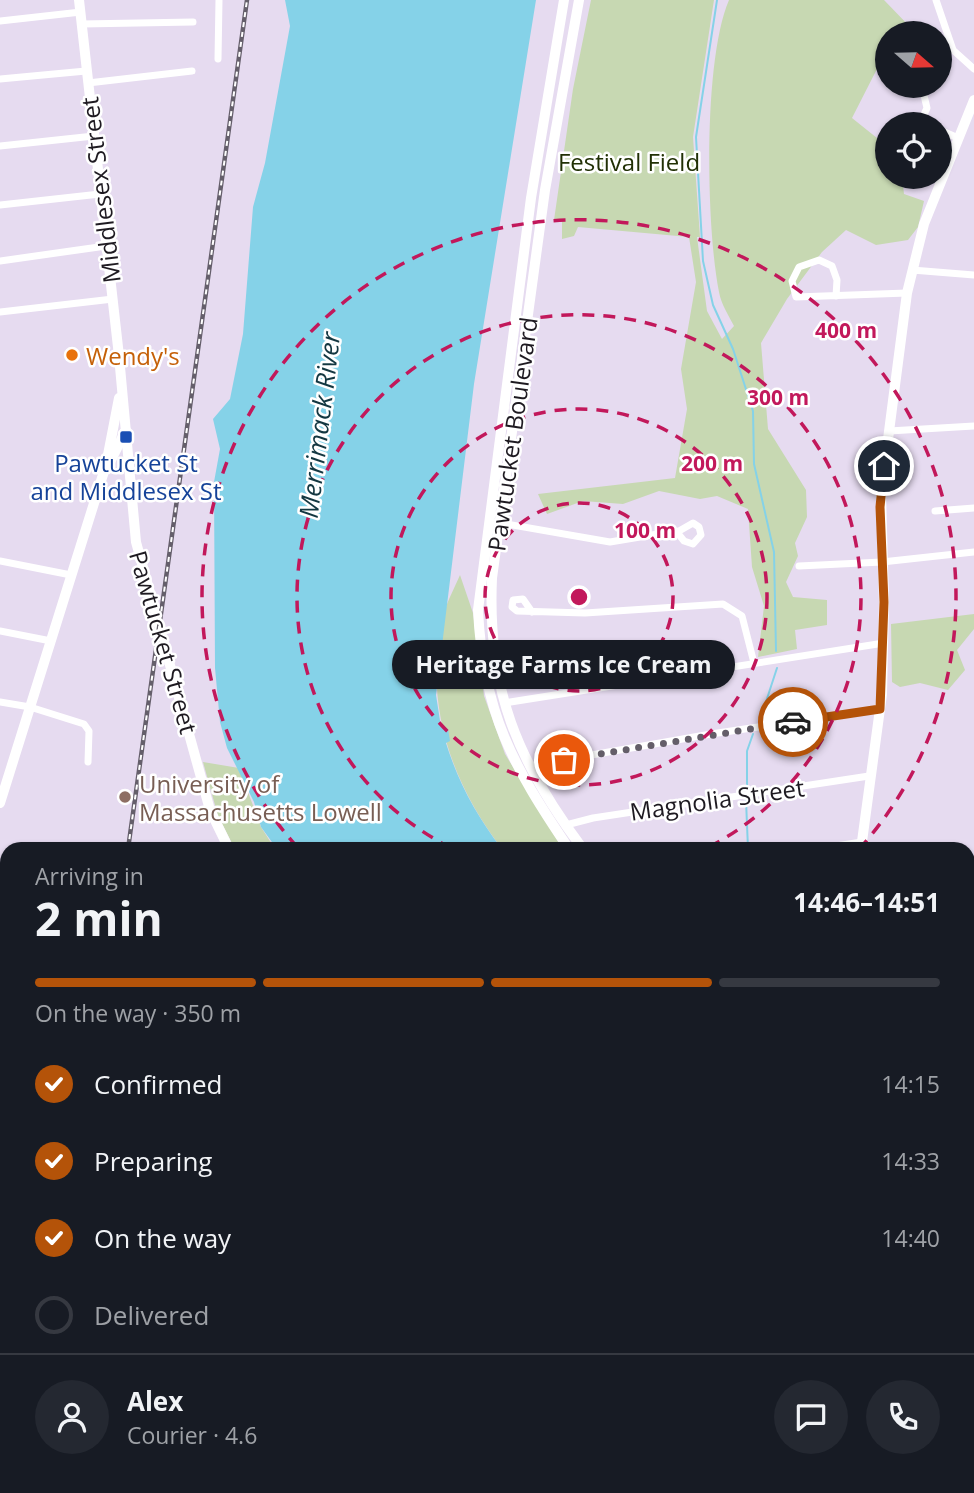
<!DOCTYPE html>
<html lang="en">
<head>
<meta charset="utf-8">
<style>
	body { margin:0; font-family:"Open Sans",sans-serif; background:#242831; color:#f1f3f6; height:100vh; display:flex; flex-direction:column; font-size:26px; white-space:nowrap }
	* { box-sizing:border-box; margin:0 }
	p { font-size:23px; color:#9ea1a6 }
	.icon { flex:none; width:38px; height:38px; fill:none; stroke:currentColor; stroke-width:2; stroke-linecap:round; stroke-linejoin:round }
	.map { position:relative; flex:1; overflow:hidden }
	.side { position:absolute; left:0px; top:842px; width:975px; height:653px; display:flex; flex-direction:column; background:#171b24; border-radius:21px 21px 0 0; box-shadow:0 2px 5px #0004 }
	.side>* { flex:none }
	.needle { width:46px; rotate:110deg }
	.fabs { position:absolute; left:875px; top:21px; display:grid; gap:14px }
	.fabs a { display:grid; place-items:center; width:77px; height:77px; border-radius:50%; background:#171b24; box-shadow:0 2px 5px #0004; font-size:35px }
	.pin { position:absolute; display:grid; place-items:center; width:60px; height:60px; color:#fff; margin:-30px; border:4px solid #fff; border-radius:50%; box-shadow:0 2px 7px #0007 }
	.courier { position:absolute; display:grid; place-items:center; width:70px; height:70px; margin:-35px; border:5px solid #b45309; border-radius:50%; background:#fff; color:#222; box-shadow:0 2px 9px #0007 }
	.bubble { position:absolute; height:49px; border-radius:24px; background:#171b24; box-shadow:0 2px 5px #0004; font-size:23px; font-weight:700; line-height:49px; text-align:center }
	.overview em { font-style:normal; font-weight:700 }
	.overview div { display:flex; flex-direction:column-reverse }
	.overview { display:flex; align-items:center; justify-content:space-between; height:119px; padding:0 35px }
	h1 { font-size:46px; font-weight:700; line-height:52px }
	.bar { display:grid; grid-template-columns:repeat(4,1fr); gap:10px 7px; align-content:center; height:84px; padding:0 35px }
	.bar i { height:9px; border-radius:5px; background:#363941 }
	.bar .current { background:#b45309 }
	.bar p { grid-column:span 4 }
	.line { display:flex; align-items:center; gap:18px; padding:0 35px; border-top:2px solid #363941 }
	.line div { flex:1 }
	.round { display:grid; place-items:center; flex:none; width:74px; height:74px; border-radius:37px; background:#242831 }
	ol { padding:0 35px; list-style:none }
	li { display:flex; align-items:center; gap:21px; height:77px }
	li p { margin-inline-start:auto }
	li .icon { padding:7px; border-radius:50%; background:#b45309; color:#fff; stroke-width:4 }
	li:last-child { color:#9ea1a6 }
	li i { width:38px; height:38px; border:4px solid #363941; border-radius:50% }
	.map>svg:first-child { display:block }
</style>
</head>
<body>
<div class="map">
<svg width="974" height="1493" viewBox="0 0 974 1493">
	<rect width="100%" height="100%" fill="#e6dbf0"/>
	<g fill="#c7d8b2">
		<path d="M591 0H714L693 137 700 237H697L707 311 722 339 734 326C729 316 721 304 719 292 706 227 703 60 729 0H884L912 29V33H887V45L878 46 879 65 852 118 887 146V177H902L904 194 924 201 918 227 908 240 876 245 846 230 822 252 787 299 761 343 768 429 806 490 807 517 795 543 798 556 786 582 793 597 827 600V625L795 630 797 649 758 657 764 606 752 567 748 509 717 496 700 499 659 491 623 504 583 501 547 514 538 494 675 478 687 409 681 369 696 282 689 237 578 227 574 236 562 239V221L554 220 573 89Z"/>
		<path d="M460 575 473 613 484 696 505 754 563 849H502C450 781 422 699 444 614 447 601 455 587 460 575Z"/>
		<polygon points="974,614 974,629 957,650 965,670 948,690 920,683 900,687 892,682 891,624"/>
		<polygon points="203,762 239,768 261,827 275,849 235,849 218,816"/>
	</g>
	<g fill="#85d2e8">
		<path d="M285 0H536L474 384 436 695 441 727 448 729 450 741 446 743C459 784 476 815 502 849H277L261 827 254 802 227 748 220 722 215 668 214 482 220 449 213 419 230 399 243 334 253 207 265 163 290 26Z"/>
		<polygon points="692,1488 899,1488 898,1493 685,1493"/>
	</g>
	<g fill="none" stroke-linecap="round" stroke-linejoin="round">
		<g stroke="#85d2e8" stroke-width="2">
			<polyline points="717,0 696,137 703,261 713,305 733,349 753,411 754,464 774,552 776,651"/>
			<polyline points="760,720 777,668"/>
			<polyline points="747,788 747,751 753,734"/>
			<polyline points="746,800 748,849"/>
			<polyline points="968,1067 974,1064"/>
		</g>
		<g stroke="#fff" stroke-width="7">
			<polyline points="936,0 953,50 974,69"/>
			<polyline points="0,21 81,12"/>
			<polyline points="82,24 193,22"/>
			<polyline points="218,59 219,0"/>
			<polyline points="0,79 86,71"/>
			<polyline points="88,83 192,71"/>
			<polyline points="921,121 927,108 922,87"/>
			<polyline points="913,124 921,121 927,124"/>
			<polyline points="940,130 958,138"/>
			<polyline points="0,146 94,136"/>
			<polyline points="0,205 100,194"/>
			<polyline points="0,261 106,246"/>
			<polyline points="912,270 974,275"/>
			<polyline points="836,296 837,280 832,266 819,260 799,267 792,281 796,297 907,293"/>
			<polyline points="0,312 113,299"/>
			<polyline points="889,431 974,426"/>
			<polyline points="935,511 974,508"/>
			<polyline points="501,523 610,542 676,531 684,541 693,544 701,535 699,527 693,523 679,531"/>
			<polyline points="0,561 71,575"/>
			<polyline points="799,566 882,562 974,552"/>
			<polyline points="532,612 523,599 513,600 512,607 517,611 585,613 723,604 742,616 754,663"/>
			<polyline points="0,631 51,641"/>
			<polyline points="0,702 30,707 84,724 89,731 88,762"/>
			<polyline points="504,703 884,643"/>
			<polyline points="529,766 711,734 880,709"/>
			<polyline points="566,825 593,818 869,776"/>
			<polyline points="816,849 862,842"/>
			<polyline points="0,1000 7,1001"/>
			<polyline points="0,1066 7,1067"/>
			<polyline points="968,1124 974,1125"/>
			<polyline points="0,1163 7,1164"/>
			<polyline points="968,1225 974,1224"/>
			<polyline points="0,1252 7,1253"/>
			<polyline points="968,1301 974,1299"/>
			<polyline points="968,1359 974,1358"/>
			<polyline points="0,1439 7,1440"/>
			<polyline points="365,1493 365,1488"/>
			<polyline points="400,1493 400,1488"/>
			<polyline points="440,1493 440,1488"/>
			<polyline points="951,1493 966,1488"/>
		</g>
		<g stroke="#fff" stroke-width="10">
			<polyline points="79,0 119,356 136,542 210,810 229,849"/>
			<path d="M564 0 531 198 478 610C483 713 513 766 569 849"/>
			<path d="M579 0 545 190 492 578C487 689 517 761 583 849"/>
			<polyline points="111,460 126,430"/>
			<polyline points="0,803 106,465 119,398"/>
			<polyline points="861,849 882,694 884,602 881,493 907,293 924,224 974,100"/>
			<polyline points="638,1488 640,1493"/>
			<polyline points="911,1488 912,1493"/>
			<polyline points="920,1488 921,1493"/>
			<polyline points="202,1493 202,1488"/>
		</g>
		<g stroke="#655f6b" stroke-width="4.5">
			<g id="rail">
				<polyline points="128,849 247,0"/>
				<polyline points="34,1493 35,1488"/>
			</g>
		</g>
		<use href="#rail" stroke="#fff" stroke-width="2" stroke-dasharray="5" stroke-linecap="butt"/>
	</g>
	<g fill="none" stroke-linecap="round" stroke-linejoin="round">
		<polyline stroke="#645e69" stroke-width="7" stroke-dasharray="0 12.6" points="564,760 793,722"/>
		<polyline stroke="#b45309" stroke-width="9" points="793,722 880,709 884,602 880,507 884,466"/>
	</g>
	<g fill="none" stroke="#c2185b" stroke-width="3.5" stroke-dasharray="12 9">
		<circle cx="579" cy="597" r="94"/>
		<circle cx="579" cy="597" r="188"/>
		<path d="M451 848A282 282 0 1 1 707 848"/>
		<path d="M297 847A377 377 0 1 1 861 847"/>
	</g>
	<circle fill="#e8710a" stroke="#fff" stroke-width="2.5" cx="72" cy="355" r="7"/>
	<rect fill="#1a4fb4" stroke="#fff" stroke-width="2.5" x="119" y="430" width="14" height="14" rx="3.5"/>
	<circle fill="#8d6e63" stroke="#fff" stroke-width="2.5" cx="125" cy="797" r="7"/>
	<g text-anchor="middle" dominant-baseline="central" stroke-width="5" stroke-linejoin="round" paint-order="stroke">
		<g font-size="24" fill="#213005" stroke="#fff">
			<text x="629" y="161">Festival Field</text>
		</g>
		<g font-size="24" fill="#1e1a21" stroke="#fff">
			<text transform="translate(100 190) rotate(-97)">Middlesex Street</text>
			<text transform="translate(512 434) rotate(-82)">Pawtucket Boulevard</text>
			<text transform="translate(164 642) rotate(74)">Pawtucket Street</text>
			<text transform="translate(717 799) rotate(-8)">Magnolia Street</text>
		</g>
		<g font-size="24" fill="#c56008" stroke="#fff" text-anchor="start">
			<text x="86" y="355">Wendy's</text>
		</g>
		<g font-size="24" fill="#164399" stroke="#fff">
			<text x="126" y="462">Pawtucket St<tspan x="126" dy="28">and Middlesex St</tspan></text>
		</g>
		<g font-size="24" fill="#785e54" stroke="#fff" text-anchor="start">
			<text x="139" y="783">University of<tspan x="139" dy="28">Massachusetts Lowell</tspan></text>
		</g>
		<g font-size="26" font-style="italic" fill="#133741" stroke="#fff">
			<text transform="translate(319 425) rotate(-83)">Merrimack River</text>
		</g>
	</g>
	<circle cx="579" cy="597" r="10" fill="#c2185b" stroke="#fff" stroke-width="3.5"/>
	<g font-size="21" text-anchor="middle" font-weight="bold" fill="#c2185b" stroke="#fff" stroke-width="5" stroke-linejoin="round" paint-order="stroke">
		<text x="846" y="338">400 m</text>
		<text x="778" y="405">300 m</text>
		<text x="712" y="471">200 m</text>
		<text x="645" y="538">100 m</text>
	</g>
</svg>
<div class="fabs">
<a><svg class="needle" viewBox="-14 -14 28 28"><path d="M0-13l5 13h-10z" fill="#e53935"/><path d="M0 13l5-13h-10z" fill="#9ea1a6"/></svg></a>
<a><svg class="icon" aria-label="locate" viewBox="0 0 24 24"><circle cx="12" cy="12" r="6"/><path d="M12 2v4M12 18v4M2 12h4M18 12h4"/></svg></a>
</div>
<div class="pin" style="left:564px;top:760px;background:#ea580c"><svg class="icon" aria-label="bag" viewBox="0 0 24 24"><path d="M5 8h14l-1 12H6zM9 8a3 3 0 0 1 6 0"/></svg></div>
<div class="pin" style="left:884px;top:466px;background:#1f2937"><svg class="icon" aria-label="home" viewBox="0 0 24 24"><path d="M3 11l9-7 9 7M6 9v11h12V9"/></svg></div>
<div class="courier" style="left:793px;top:722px"><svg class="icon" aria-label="car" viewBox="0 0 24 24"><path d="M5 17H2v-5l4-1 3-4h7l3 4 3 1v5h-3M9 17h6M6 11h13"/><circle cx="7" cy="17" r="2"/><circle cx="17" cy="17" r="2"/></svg></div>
<div class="bubble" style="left:392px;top:640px;width:343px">Heritage Farms Ice Cream</div>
<section class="side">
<div class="overview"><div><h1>2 min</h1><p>Arriving in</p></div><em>14:46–14:51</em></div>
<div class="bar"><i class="current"></i><i class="current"></i><i class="current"></i><i></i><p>On the way · 350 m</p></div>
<ol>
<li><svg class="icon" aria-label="check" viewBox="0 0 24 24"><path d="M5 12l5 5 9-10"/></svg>Confirmed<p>14:15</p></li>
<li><svg class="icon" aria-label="check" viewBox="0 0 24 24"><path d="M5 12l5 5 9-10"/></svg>Preparing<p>14:33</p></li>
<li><svg class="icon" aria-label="check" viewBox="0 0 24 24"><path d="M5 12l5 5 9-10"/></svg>On the way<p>14:40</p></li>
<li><i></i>Delivered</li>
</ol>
<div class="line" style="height:126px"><a class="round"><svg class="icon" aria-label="person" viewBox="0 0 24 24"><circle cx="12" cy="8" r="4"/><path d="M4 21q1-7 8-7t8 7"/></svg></a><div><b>Alex</b><p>Courier · 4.6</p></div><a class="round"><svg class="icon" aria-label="chat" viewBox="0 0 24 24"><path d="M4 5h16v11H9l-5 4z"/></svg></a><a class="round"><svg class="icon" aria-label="phone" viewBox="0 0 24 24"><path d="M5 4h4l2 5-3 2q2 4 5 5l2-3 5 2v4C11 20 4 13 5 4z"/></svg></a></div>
</section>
</div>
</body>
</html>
